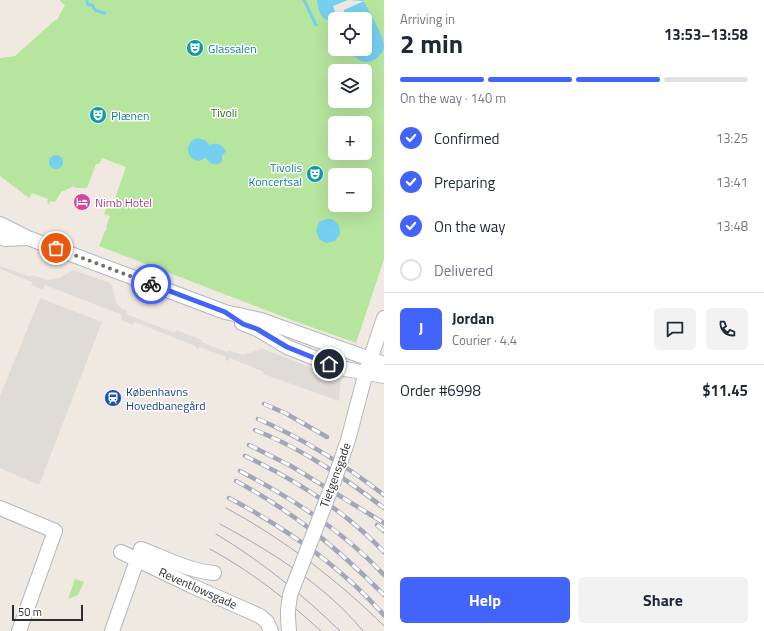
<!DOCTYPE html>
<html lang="en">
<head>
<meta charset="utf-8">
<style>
	body { margin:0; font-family:"Titillium Web",sans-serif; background:#f2f2f3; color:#1f2937; height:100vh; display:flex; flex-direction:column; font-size:15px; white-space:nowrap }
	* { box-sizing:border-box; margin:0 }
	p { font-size:13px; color:#747a83 }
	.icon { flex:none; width:22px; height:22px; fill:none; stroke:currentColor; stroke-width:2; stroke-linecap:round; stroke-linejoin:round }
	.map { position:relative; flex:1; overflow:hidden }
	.details { display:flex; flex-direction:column; background:#fff; width:380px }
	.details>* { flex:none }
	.buttons { position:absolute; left:328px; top:12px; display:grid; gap:8px }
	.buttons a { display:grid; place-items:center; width:44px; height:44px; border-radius:6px; background:#fff; box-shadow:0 4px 16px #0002; font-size:20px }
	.scale { position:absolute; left:12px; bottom:10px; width:71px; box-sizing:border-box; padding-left:4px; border:2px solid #2e2e2e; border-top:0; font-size:11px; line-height:14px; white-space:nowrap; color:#2e2e2e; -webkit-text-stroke:3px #fff; paint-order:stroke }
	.pin { position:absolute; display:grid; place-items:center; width:34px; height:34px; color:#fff; margin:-17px; border:2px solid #fff; border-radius:50%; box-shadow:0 1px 4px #0007 }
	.courier { position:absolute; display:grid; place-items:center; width:40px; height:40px; margin:-20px; border:3px solid #4264fb; border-radius:50%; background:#fff; color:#222; box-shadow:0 1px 5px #0007 }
	.overview em { font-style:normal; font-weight:700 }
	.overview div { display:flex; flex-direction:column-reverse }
	.overview { display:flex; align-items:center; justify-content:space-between; height:68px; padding:0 16px }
	h1 { font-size:26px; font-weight:700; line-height:30px }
	.bar { display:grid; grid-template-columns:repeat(4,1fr); gap:6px 4px; align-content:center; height:48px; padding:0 16px }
	.bar i { height:5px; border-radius:3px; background:#e0e1e3 }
	.bar .current { background:#4264fb }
	.bar p { grid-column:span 4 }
	.line { display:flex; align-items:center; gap:10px; padding:0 16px; border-top:1px solid #e0e1e3 }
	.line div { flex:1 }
	.round { display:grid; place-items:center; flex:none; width:42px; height:42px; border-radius:6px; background:#f2f2f3 }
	ol { padding:0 16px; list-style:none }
	li { display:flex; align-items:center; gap:12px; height:44px }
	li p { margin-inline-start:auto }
	li .icon { padding:4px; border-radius:50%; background:#4264fb; color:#fff; stroke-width:4 }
	li:last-child { color:#747a83 }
	li i { width:22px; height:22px; border:2px solid #e0e1e3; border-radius:50% }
	.button { display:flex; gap:8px; margin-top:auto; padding:8px 16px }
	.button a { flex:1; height:46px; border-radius:6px; background:#4264fb; color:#fff; font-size:16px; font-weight:700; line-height:46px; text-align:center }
	.button a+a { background:#f2f2f3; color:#1f2937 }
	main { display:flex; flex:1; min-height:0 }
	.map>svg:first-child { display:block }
</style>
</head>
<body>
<main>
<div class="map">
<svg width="384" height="631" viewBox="0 0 384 631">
	<rect width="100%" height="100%" fill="#efe9e1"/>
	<g fill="#b6e59e" fill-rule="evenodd">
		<path d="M61 0H384V259L356 343 289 319 99 246 105 231H106L107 228 106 227 110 216 104 214 109 200 114 201 126 167 102 158 99 164H96L87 188H76L74 186 61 192 55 202 51 201 49 204 47 203 48 199 32 193 29 198 0 176V58L15 56 55 20H57L65 5 60 1ZM335 19H365V49H335ZM335 71H365V101H335ZM335 123H365V153H335ZM335 175H365V205H335Z"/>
		<polygon points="75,579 84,582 78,595 68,599"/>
	</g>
	<g fill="#dfdcd8">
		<polygon points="0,266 31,277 32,275 48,280 60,278 73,270 108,282 112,286 116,302 122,309 127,311 126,314 175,333 176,330 202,340 201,342 227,352 228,350 243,355 261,349 266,350 341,379 339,401 263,374 264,372 230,358 228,361 225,360 226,357 200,347 198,349 196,348 195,346 135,322 133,325 121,320 122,315 45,285 43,290 31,285 32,282 0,269"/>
		<polygon points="40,298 102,322 39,485 0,468 0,396"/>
	</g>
	<g fill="#75cff0">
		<path d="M317 0H363C369 11 383 35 384 45 384 50 382 53 379 56 368 67 356 62 350 49H365V19H335V21L331 19 326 20C319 15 318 8 317 0Z"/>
		<path d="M197 138 205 140 210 145C216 142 222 144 226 151L222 156V162C216 166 210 165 206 158L198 161C185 158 185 142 197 138Z"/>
		<circle cx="56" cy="162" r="7"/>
		<polygon points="327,219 332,219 339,225 340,234 335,241 326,243 319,239 316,231 319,222"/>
	</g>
	<polygon fill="#efe9e1" points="348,0 364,1 344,10 344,11 341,19 335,19 335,21 332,19 335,12 333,6"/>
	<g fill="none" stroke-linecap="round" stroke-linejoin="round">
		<g stroke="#75cff0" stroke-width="3">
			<polyline points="304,0 316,25"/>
			<polyline points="87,1 88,5 92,5 96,11 98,11"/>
			<polyline points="100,12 105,13"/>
			<polyline points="338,53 340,49"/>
		</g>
		<g stroke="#b4b7c1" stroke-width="16">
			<g id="minor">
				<polyline points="0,224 28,238 225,312 261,320 384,364"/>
				<polyline points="0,237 6,239 26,238"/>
				<polyline points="242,323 257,329 287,347 340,368 384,376"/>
				<polyline points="348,440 366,372 384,318"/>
				<polyline points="0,508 55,531 19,631"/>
				<polyline points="121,552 192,586 260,616 267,622 271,631"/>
				<polyline points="288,618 289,631"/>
				<path d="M112 631 141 549C165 558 189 571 214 573"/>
			</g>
		</g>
		<use href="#minor" stroke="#fff" stroke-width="14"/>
		<g stroke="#a3a6b8" stroke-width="1">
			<path d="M226 508C282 538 339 581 384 626"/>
			<path d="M220 524C272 552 325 585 363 631"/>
			<path d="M216 534C261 561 302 594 340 631"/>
			<path d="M210 549C251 571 287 600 321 631"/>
		</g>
		<g stroke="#a3a6b8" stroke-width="4.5">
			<g id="rail">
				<polyline points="264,404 285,413 327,437"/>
				<path d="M258 419C304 439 345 465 384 495"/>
				<path d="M255 430C303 449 343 477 384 508"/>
				<polyline points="249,445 291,466 384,523"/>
				<path d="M245 456C296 480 345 511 384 552"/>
				<path d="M240 471C293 499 343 531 384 575"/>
				<path d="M236 481C295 513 337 548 384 595"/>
				<path d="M229 498C286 528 341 567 384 615"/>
				<polyline points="377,525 384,531"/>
			</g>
		</g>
		<use href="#rail" stroke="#fff" stroke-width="3" stroke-dasharray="9" stroke-linecap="butt"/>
		<g stroke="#b4b7c1" stroke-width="16" stroke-linecap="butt">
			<polyline id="minor-bridge" points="288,618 288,610 290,595 334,481 348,440"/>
		</g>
		<use href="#minor-bridge" stroke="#fff" stroke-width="14"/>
	</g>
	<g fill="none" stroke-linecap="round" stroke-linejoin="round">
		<polyline stroke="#726f6d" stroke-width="4" stroke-dasharray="0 7.2" points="56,248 151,284"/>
		<polyline stroke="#4264fb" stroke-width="5" points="151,284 225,312 243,324 257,329 287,347 329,364"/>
	</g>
	<defs>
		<g id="theatre-disc" transform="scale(0.9)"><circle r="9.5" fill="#0f9aa8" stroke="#fff"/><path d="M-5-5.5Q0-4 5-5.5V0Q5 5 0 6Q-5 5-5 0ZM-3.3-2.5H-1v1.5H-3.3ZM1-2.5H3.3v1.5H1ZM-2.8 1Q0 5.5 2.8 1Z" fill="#fff"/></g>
		<g id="hotel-disc" transform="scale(0.9)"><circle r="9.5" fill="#d1479c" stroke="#fff"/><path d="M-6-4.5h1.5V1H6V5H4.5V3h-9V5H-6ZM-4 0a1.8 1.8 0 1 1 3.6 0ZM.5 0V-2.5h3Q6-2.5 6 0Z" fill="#fff"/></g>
		<g id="station-disc" transform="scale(0.9)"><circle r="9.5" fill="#1a4fb4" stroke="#fff"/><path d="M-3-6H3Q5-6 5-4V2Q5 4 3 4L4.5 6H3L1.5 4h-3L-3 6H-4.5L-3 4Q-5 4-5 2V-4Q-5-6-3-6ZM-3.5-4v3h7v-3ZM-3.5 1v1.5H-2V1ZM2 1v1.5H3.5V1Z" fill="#fff"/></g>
	</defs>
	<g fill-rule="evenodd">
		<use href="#theatre-disc" x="195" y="48"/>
		<use href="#theatre-disc" x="98" y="115"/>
		<use href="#theatre-disc" x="315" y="174"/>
		<use href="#hotel-disc" x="82" y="202"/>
		<use href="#station-disc" x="113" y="398"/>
	</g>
	<g text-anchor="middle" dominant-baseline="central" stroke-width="3" stroke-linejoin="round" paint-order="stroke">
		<g font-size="12" fill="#0d838f" stroke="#fff" text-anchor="start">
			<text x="208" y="48">Glassalen</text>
			<text x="111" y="115">Plænen</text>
			<text x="302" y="167" text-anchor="end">Tivolis<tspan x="302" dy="14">Koncertsal</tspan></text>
		</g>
		<g font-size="12" fill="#2c6e1b" stroke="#fff">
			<text x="224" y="112">Tivoli</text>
		</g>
		<g font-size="12" fill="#b23c85" stroke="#fff" text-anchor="start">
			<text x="95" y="202">Nimb Hotel</text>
		</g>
		<g font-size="12" fill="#164399" stroke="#fff" text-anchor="start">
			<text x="126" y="391">Københavns<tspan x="126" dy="14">Hovedbanegård</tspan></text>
		</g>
		<g font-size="12" fill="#2e2e2e" stroke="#fff">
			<text transform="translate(335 475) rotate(-70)">Tietgensgade</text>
			<text transform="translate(198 588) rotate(24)">Reventlowsgade</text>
		</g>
	</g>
</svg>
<div class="buttons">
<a><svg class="icon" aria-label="locate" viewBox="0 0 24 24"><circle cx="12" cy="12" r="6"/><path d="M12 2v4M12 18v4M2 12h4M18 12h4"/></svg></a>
<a><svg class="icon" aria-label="layers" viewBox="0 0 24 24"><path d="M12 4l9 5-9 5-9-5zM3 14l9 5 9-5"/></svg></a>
<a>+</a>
<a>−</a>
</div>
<div class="scale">50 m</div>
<div class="pin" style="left:56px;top:248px;background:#ea580c"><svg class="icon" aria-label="bag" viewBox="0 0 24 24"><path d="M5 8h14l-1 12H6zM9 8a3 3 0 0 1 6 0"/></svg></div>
<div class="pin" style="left:329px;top:364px;background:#1f2937"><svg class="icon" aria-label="home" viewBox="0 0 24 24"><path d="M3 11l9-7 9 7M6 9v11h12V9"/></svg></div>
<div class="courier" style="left:151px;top:284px"><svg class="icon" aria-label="bike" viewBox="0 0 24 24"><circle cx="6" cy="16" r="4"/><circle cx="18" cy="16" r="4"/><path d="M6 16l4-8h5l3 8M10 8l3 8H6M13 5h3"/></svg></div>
</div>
<section class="details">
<div class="overview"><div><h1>2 min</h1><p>Arriving in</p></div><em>13:53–13:58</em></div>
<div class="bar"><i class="current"></i><i class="current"></i><i class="current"></i><i></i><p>On the way · 140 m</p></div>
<ol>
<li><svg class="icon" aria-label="check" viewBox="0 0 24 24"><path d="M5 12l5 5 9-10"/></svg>Confirmed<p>13:25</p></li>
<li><svg class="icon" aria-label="check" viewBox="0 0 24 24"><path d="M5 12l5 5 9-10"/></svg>Preparing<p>13:41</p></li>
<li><svg class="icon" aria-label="check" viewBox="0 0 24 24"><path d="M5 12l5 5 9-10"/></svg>On the way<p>13:48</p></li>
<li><i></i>Delivered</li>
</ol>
<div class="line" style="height:72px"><b class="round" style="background:#4264fb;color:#fff">J</b><div><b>Jordan</b><p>Courier · 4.4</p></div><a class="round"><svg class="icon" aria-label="chat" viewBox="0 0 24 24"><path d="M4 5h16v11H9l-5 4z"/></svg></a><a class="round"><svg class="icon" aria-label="phone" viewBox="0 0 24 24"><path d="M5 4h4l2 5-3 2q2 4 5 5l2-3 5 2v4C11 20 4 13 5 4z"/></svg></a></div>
<div class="line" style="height:52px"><div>Order #6998</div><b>$11.45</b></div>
<div class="button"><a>Help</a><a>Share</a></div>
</section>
</main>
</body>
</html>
